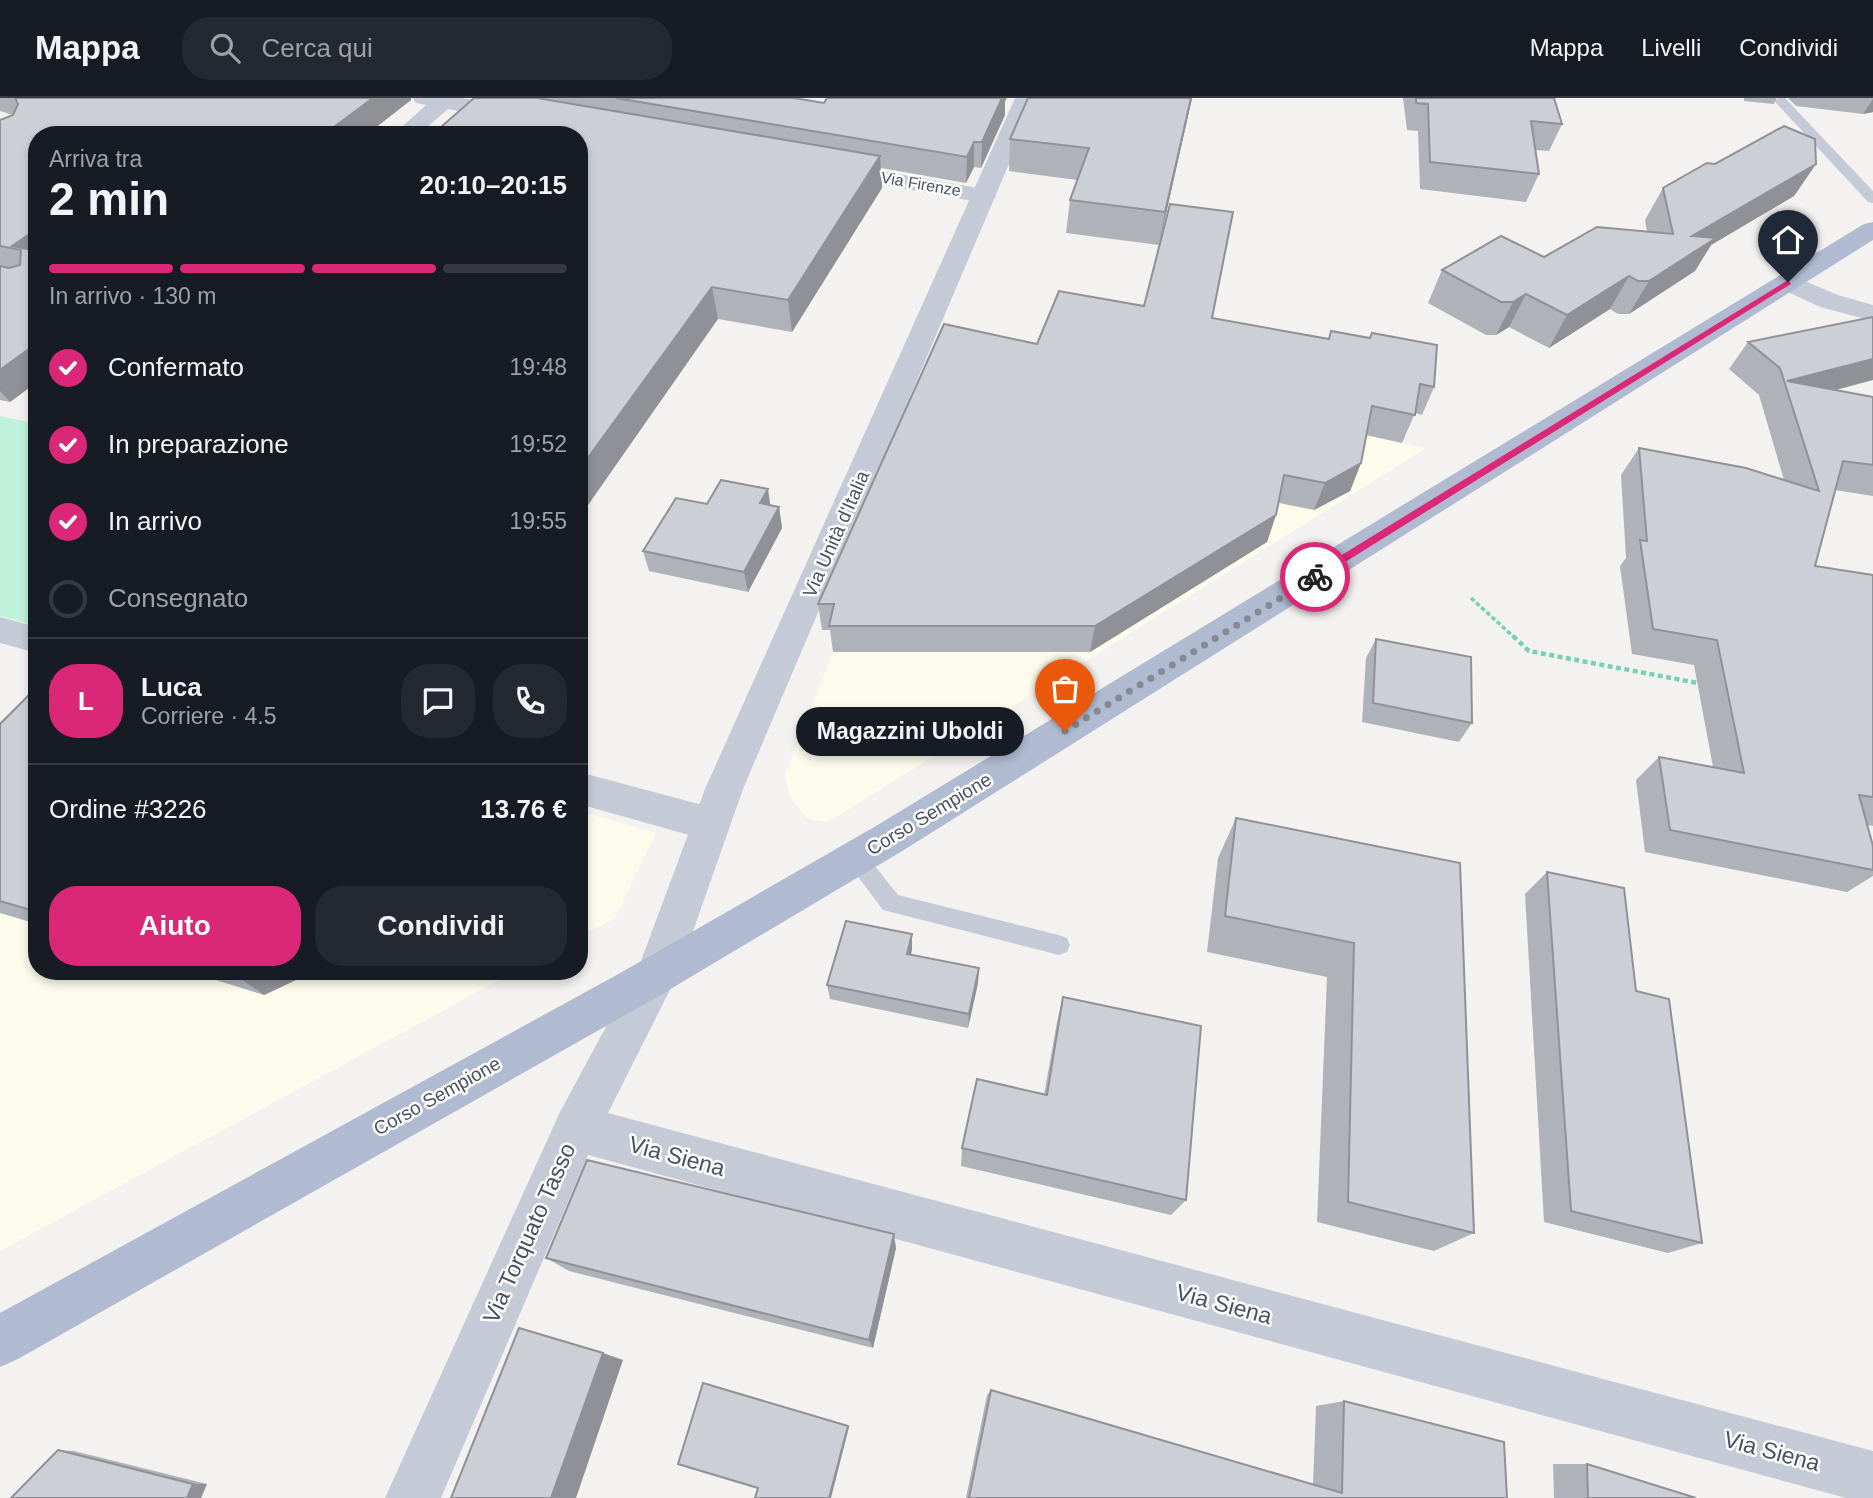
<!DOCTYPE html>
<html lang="it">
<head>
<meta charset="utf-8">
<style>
	body { margin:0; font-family:Arial,sans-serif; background:#242831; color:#f1f3f6; height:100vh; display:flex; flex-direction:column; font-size:26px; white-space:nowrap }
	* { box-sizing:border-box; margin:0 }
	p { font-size:23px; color:#9ea1a6 }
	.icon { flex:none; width:38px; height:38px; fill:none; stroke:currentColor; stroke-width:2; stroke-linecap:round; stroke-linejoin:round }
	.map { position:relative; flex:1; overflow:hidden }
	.sheet { position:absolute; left:28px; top:28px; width:560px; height:854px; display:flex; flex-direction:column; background:#171b24; border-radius:28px; box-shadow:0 4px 10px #0003 }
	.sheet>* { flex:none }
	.pin { position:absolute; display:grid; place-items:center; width:60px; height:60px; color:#fff; margin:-72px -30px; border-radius:50% 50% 50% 0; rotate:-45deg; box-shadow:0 0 7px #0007 }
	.pin .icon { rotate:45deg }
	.courier { position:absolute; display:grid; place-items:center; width:70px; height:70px; margin:-35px; border:5px solid #db2777; border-radius:50%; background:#fff; color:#222; box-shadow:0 2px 9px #0007 }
	.bubble { position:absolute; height:49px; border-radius:24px; background:#171b24; box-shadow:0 4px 10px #0003; font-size:23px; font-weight:700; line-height:49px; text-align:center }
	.summary em { font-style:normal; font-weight:700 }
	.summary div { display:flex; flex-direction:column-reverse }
	.summary { display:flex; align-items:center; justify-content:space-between; height:119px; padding:0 21px }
	h1 { font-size:46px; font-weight:700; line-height:52px }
	.bar { display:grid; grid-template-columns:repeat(4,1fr); gap:10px 7px; align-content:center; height:84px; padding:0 21px }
	.bar i { height:9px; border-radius:5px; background:#363941 }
	.bar .selected { background:#db2777 }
	.bar p { grid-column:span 4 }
	.line { display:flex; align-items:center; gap:18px; padding:0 21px; border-top:2px solid #363941 }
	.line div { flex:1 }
	.round { display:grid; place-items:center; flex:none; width:74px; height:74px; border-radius:28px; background:#242831 }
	ol { padding:0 21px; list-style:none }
	li { display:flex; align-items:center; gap:21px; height:77px }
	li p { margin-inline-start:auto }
	li .icon { padding:7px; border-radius:50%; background:#db2777; color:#fff; stroke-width:4 }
	li:last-child { color:#9ea1a6 }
	li i { width:38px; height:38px; border:4px solid #363941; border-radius:50% }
	.action { display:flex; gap:14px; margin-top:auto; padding:14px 21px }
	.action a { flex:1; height:80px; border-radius:28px; background:#db2777; color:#fff; font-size:28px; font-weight:700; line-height:80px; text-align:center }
	.action a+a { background:#242831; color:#f1f3f6 }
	header { display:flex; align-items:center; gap:42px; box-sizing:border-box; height:98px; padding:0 35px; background:#171b24; border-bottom:2px solid #363941 }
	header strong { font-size:33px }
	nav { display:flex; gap:38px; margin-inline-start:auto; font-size:24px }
	.search { width:490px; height:63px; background:#242831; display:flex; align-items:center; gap:18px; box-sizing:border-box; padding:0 24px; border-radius:28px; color:#9ea1a6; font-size:26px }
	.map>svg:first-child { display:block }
</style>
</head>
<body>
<header>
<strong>Mappa</strong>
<div class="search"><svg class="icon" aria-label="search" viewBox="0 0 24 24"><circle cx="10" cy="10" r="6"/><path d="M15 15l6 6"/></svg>Cerca qui</div>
<nav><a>Mappa</a><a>Livelli</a><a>Condividi</a></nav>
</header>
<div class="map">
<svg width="1873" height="1400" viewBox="0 0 1873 1400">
	<rect width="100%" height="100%" fill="#f4f2f1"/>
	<g fill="#fdfbec">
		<polygon points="1360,336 1426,350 828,724 808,721 795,706 788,693 785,676 833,554 837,533 822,532 864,435"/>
		<polygon points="37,600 37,873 516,873 0,1153 0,636"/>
		<polygon points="579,713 656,735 615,820 579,839"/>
	</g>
	<polygon fill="#c0f2db" points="0,318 28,324 37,337 37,528 0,518"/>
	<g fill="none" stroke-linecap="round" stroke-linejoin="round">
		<polyline stroke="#76d1b4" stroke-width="3.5" stroke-dasharray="4.5 2.5" stroke-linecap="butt" points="1471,500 1515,540"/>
		<polyline stroke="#76d1b4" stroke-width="4.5" stroke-dasharray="5 3.5" stroke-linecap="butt" points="1513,538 1529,553 1703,586"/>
		<g fill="#c5cbd6" fill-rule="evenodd">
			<polygon points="1779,0 1785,0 1873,93 1873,105 1868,104 1777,6 1775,3"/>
			<polygon points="855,751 863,753 898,797 1059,837 1067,840 1070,847 1067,854 1059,857 883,812 844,760 847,753"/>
		</g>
		<g fill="#c5cbd6" fill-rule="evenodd">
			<polygon points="413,0 462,0 518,9 526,11 529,16 526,21 518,23 448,11 418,37 393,37 426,7 416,5"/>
			<polygon points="829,64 984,91 992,93 996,98 992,103 984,105 821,76 817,71 821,66"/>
			<polygon points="1788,176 1838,197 1873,207 1873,223 1820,209 1779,190 1775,184 1779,178"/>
			<polygon points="0,519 37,529 37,555 0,545"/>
			<polygon points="579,674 710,709 724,714 730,726 724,738 710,743 579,706"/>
			<polygon points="657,856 672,862 678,876 608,1015 1873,1353 1873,1400 1846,1400 588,1057 441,1400 385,1400 560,1014 642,862"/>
		</g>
		<polygon fill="#c5cbd6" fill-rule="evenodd" points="1015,0 1037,0 743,691 678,876 672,890 657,896 642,890 636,876 705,691"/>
		<polygon fill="#b0bbd1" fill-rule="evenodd" points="1873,124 1873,142 904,752 652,902 18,1261 0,1269 0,1215 622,874 876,728 1864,126"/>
	</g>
	<g fill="#b0b2b9">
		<polygon points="0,0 411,0 411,2 366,37 37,37 37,284 10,304 0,302 0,22 13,17 0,13"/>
		<polygon points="474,0 794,0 824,5 827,0 1007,0 1005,3 1005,17 981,70 974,69 966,85 881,70 882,90 792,234 718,221"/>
		<polygon points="1192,0 1159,147 1066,135 1070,102 1077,82 1009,73 1010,41"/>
		<polygon points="1403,0 1554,0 1562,26 1549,53 1535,52 1539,76 1526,104 1420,91 1418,33 1407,32"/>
		<polygon points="1744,0 1777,0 1774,6 1744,3"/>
		<polygon points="1788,0 1873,0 1873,14 1863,16 1796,8"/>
		<polygon points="1715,66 1816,66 1794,98 1711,147 1695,173 1629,216 1618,216 1610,211 1549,250 1509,229 1496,237 1486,237 1428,205 1442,172 1544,159 1647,134 1645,122 1663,90"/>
		<polygon points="1212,220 1328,241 1331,233 1434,289 1422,317 1415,315 1402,345 1366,337 1361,365 1350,393 1314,412 1279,405 1276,417 1267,444 1090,554 833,554 830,532 822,532 818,506 1037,246"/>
		<polygon points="1748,244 1836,292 1873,299 1873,398 1835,392 1815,468 1873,477 1873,728 1867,727 1873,748 1873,778 1847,794 1645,754 1636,682 1659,659 1713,669 1694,567 1632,556 1620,468 1626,460 1621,377 1639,350 1784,382 1759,297 1729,271"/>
		<polygon points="707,406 771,407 779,409 782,430 748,494 649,473 643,453"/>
		<polygon points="1376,541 1472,625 1459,644 1362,624 1366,560"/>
		<polygon points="37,589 37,826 0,815 0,626"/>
		<polygon points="1236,720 1460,765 1474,1135 1434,1153 1317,1124 1327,879 1207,854 1218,760"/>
		<polygon points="1547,774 1636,893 1702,1145 1668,1155 1544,1124 1525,796"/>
		<polygon points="912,851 911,857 979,870 978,885 968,930 830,901 827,887"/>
		<polygon points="187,873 315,873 264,897"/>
		<polygon points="1063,899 1186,1102 1171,1117 961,1068 962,1050 1044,997 1057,924"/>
		<polygon points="896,1150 873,1250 569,1173 546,1160"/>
		<polygon points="991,1292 1313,1387 1316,1308 1344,1303 1507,1400 966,1400 987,1297"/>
		<polygon points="58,1352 74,1353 207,1386 201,1400 11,1400"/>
		<polygon points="1553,1366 1587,1366 1696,1400 1554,1400"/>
	</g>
	<g fill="#909196">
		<polygon points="373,0 411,0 411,2 366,37 323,37"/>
		<polygon points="1000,0 1007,0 1005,3 1005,17 981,70 982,44"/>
		<polygon points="1191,0 1192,0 1159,147 1165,114"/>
		<polygon points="1873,1 1873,14 1863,16"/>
		<polygon points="974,44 974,69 966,85 967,59"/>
		<polygon points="880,58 882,90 792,234 788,202"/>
		<polygon points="1816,66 1794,98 1711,147 1695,173 1629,216 1649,183 1692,138"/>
		<polygon points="37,131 37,168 21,152 12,148"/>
		<polygon points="1629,178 1610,211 1549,250 1567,217"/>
		<polygon points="712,189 718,221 579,420 579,372"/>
		<polygon points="1526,196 1509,229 1496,237 1513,204"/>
		<polygon points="37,245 37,284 10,304 0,293 0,272"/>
		<polygon points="1873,261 1873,282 1791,304 1787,283"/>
		<polygon points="1361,365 1350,393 1314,412 1325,385"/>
		<polygon points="768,391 771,412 760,405"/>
		<polygon points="779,409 782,430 748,494 744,474"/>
		<polygon points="1276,417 1267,444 1090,554 1095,528"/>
		<polygon points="579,482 587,502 579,513"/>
		<polygon points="912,836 912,851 908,871 907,856"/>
		<polygon points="979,870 978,885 968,930 969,916"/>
		<polygon points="239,873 315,873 264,897 234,876"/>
		<polygon points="894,1136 896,1150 873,1250 869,1242"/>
		<polygon points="603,1255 623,1262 576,1400 551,1400"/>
		<polygon points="848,1328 849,1329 831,1400 829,1400"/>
		<polygon points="193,1386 207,1386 201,1400 187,1400"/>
	</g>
	<g fill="#cdcfd7" stroke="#909196" stroke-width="2">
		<polygon points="15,0 373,0 323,37 37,37 37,131 12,148 37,153 37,245 0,272 0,168 9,170 20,167 21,152 0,148 0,22 13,17 18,6"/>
		<polygon points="474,0 537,0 880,58 788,202 712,189 579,372 579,37 432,37"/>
		<polygon points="616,0 794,0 824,5 827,0 1002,0 982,44 974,44 967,59"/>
		<polygon points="1028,0 1191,0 1165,114 1070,102 1089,50 1010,41"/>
		<polygon points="1416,0 1554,0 1562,26 1531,23 1539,76 1430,64 1428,6 1416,5"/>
		<polygon points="1784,28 1815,41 1816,66 1692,138 1716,140 1649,183 1638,183 1629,178 1567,217 1526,196 1513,204 1501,204 1442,172 1501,138 1544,159 1597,129 1673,136 1663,90 1707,65 1715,66"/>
		<polygon points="1170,106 1233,114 1212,220 1329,241 1331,233 1370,240 1372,235 1437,247 1434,289 1420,286 1415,317 1372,308 1361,365 1325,385 1284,377 1276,417 1095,528 829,528 834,506 818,506 944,226 1037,246 1059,193 1144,208"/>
		<polygon points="1873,219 1873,261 1787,283 1873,299 1873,367 1843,363 1815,468 1873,477 1873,699 1859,697 1873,748 1873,772 1670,732 1659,659 1744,675 1717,542 1653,531 1640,442 1647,443 1639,350 1746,370 1819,393 1780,270 1748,244"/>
		<polygon points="721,382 768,391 760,405 779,409 744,474 643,453 676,400 707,406"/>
		<polygon points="1376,541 1471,559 1472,625 1373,605"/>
		<polygon points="37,589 37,814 0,803 0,626"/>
		<polygon points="1236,720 1460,765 1474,1135 1348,1104 1354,845 1225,818"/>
		<polygon points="1547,774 1624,790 1636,893 1669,901 1702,1145 1571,1113"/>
		<polygon points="846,823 912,836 907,856 979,870 969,916 827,887"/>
		<polygon points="226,873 239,873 234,876"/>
		<polygon points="1063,899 1201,928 1186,1102 962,1050 977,981 1047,997"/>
		<polygon points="587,1062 894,1136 869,1242 546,1160"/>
		<polygon points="519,1230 603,1255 551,1400 451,1400"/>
		<polygon points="703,1285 848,1328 829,1400 755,1400 758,1390 678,1366"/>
		<polygon points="991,1292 1342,1395 1344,1303 1504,1344 1507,1400 969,1400"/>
		<polygon points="58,1352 193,1386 187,1400 11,1400"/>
		<polygon points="1587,1366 1696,1400 1588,1400"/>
	</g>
	<polygon fill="#db2777" points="1788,182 1791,186 1318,481 1311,481 1311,476"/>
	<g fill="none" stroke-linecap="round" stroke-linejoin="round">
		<polyline stroke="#848993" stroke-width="7" stroke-dasharray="0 12.6" points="1065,633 1315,479"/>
	</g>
	<g text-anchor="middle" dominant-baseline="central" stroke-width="5" stroke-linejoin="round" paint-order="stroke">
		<g font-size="16" fill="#485160" stroke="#fff">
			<text transform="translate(921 86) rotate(10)">Via Firenze</text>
		</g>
		<g font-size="19" fill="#485160" stroke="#fff">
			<text transform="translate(836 436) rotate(-66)">Via Unità d'Italia</text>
			<text transform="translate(929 716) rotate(-31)">Corso Sempione</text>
			<text transform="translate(437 998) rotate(-29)">Corso Sempione</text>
		</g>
		<g font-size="23" fill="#485160" stroke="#fff">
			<text transform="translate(677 1058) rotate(15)">Via Siena</text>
			<text transform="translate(529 1135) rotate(-66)">Via Torquato Tasso</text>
			<text transform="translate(1224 1206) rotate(15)">Via Siena</text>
			<text transform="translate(1772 1353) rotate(15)">Via Siena</text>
		</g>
	</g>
</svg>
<div class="pin" style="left:1065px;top:633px;background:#ea580c"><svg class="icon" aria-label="bag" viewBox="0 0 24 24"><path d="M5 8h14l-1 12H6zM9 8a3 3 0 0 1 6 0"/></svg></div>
<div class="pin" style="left:1788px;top:184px;background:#1f2937"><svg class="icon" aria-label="home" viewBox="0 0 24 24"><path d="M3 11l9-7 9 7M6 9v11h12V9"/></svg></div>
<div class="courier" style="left:1315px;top:479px"><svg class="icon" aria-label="bike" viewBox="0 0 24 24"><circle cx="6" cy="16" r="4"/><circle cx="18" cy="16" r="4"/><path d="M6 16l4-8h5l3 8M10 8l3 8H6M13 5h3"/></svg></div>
<div class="bubble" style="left:796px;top:609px;width:228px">Magazzini Uboldi</div>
<section class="sheet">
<div class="summary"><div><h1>2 min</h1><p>Arriva tra</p></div><em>20:10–20:15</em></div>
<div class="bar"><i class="selected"></i><i class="selected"></i><i class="selected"></i><i></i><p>In arrivo · 130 m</p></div>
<ol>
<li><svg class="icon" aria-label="check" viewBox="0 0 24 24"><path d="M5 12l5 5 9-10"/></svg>Confermato<p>19:48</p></li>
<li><svg class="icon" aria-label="check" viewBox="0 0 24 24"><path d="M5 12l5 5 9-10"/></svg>In preparazione<p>19:52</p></li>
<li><svg class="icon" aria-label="check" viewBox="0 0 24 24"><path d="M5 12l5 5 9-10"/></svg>In arrivo<p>19:55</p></li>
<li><i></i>Consegnato</li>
</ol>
<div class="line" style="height:126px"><b class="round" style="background:#db2777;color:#fff">L</b><div><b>Luca</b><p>Corriere · 4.5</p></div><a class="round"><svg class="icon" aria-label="chat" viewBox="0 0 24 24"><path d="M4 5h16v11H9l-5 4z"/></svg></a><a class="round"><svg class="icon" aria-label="phone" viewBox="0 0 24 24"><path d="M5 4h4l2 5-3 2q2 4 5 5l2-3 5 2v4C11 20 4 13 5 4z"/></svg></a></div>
<div class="line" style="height:91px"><div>Ordine #3226</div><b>13.76 €</b></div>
<div class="action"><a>Aiuto</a><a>Condividi</a></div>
</section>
</div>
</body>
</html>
